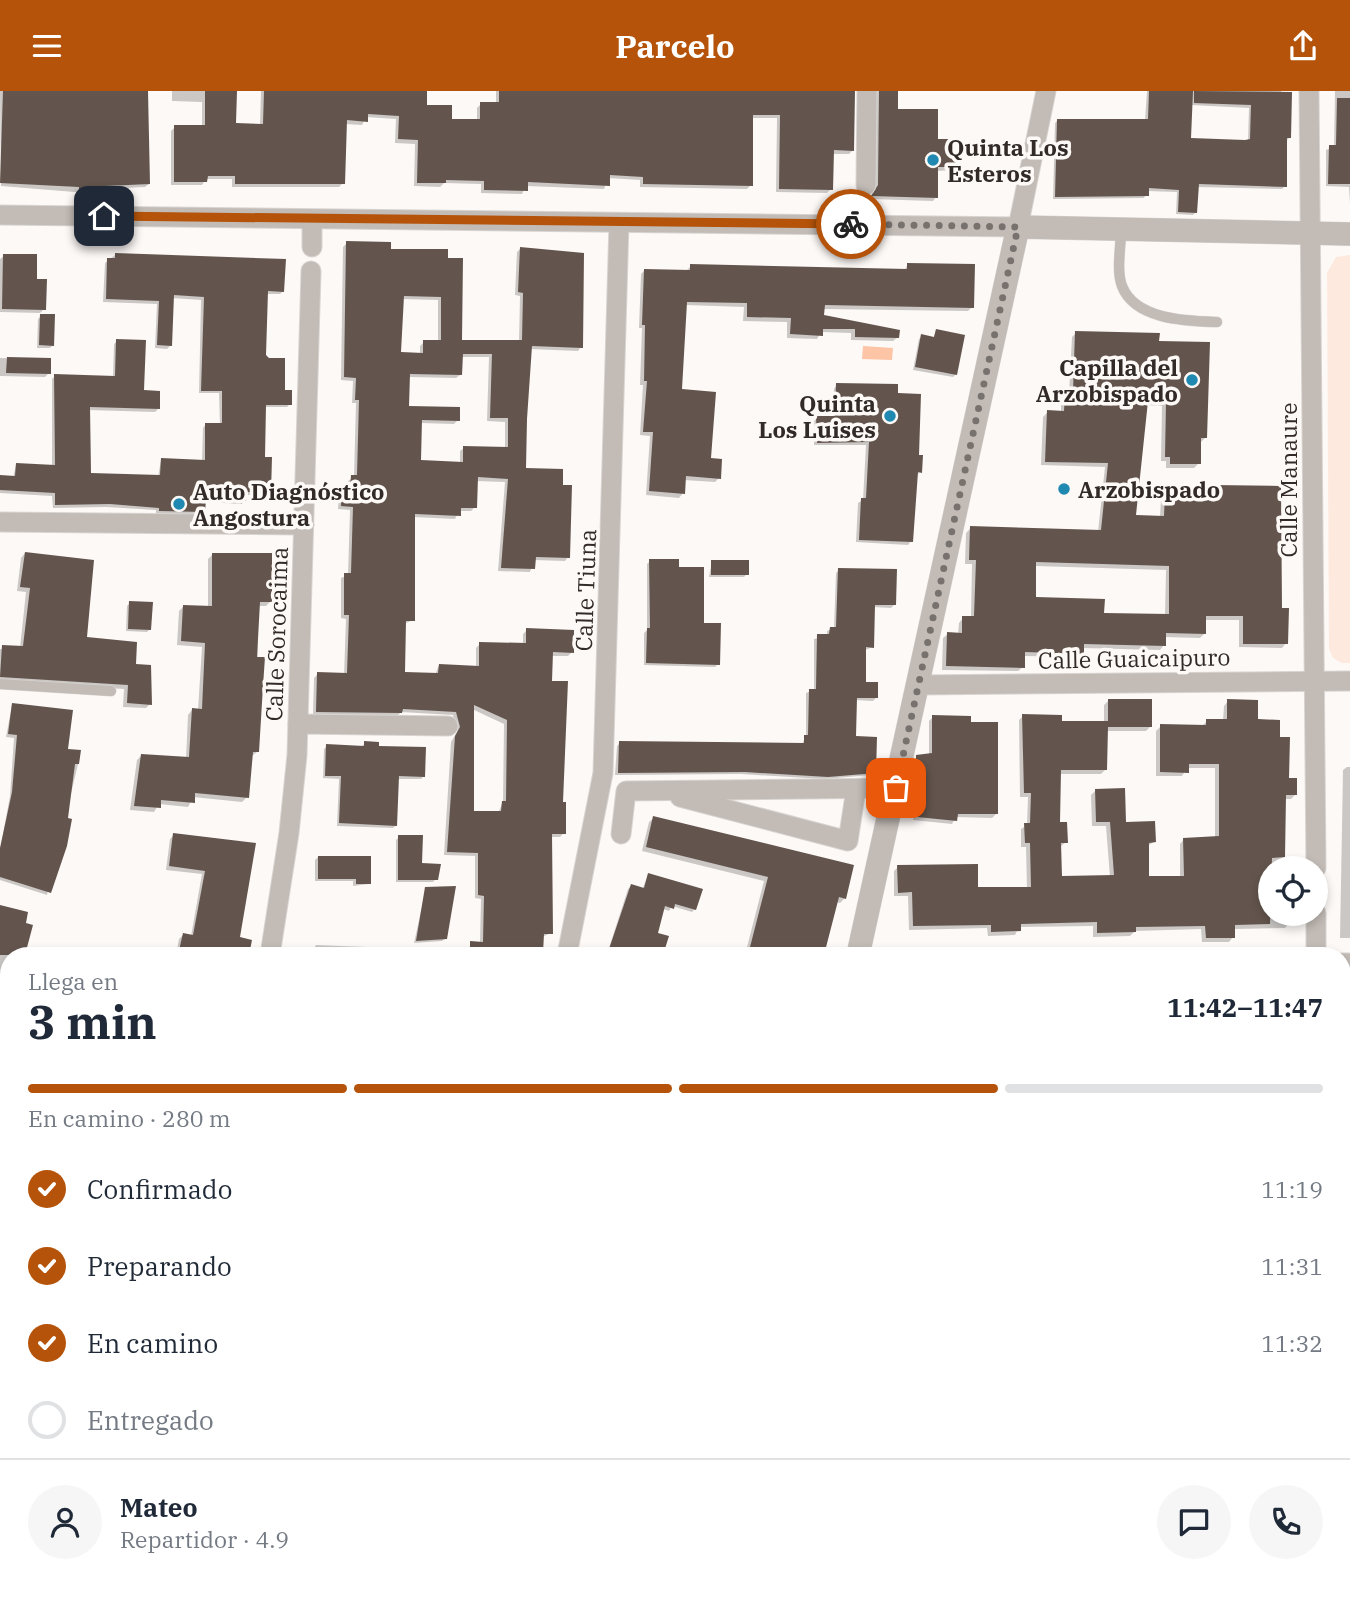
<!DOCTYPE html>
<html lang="es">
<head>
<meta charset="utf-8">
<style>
	body { margin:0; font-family:"IBM Plex Serif",serif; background:#f6f6f7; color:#1f2937; height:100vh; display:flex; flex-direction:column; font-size:26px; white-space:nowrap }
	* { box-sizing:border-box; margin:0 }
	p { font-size:23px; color:#747a83 }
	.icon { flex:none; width:38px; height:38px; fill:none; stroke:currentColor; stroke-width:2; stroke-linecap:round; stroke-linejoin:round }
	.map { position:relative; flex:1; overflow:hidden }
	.panel { position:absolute; left:0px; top:856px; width:1351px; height:653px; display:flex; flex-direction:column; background:#fff; border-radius:28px 28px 0 0; box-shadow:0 4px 10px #0003 }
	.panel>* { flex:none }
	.tools { position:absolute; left:1258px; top:765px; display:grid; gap:14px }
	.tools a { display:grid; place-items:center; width:70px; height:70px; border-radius:50%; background:#fff; box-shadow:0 4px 10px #0003; font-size:35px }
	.pin { position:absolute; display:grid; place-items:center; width:60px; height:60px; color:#fff; margin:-30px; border-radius:14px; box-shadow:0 4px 10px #0006 }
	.courier { position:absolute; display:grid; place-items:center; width:70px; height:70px; margin:-35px; border:5px solid #b45309; border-radius:50%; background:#fff; color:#222; box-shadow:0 2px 9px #0007 }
	.summary em { font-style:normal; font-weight:700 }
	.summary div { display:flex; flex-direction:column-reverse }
	.summary { display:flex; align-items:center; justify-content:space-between; height:119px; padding:0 28px }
	h1 { font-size:46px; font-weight:700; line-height:52px }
	.bar { display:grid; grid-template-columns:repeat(4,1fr); gap:10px 7px; align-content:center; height:84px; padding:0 28px }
	.bar i { height:9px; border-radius:5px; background:#e0e1e3 }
	.bar .current { background:#b45309 }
	.bar p { grid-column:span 4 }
	.line { display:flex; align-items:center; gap:18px; padding:0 28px; border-top:2px solid #e0e1e3 }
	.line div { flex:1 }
	.round { display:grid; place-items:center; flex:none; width:74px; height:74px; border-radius:37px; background:#f6f6f7 }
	ol { padding:0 28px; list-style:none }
	li { display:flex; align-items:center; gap:21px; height:77px }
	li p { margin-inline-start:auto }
	li .icon { padding:7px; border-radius:50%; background:#b45309; color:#fff; stroke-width:4 }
	li:last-child { color:#747a83 }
	li i { width:38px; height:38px; border:4px solid #e0e1e3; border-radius:50% }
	header { display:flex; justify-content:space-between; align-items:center; height:91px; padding:0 28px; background:#b45309; color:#fff; font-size:32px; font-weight:700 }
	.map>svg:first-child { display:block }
</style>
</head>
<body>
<header><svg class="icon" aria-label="menu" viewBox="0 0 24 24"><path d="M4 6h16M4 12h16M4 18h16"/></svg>Parcelo<svg class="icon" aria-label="share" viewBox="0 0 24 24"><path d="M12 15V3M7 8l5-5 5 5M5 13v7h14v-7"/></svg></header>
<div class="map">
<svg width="1350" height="1507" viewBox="0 0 1350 1507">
	<rect width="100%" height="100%" fill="#fdf9f7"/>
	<polygon fill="#fee9df" points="1350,164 1350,572 1342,572 1333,567 1329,558 1327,182 1336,166"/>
	<polygon fill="#f6d2c0" points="670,1500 712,1500 711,1507 671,1507"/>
	<polygon fill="#fdc4a5" points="863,255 893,257 892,269 862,268"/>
	<g fill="#0003" fill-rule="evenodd">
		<polygon points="0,0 146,0 149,93 145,96 103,98 99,103 1,95"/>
		<polygon points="172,0 235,0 235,34 260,34 261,0 425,0 425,15 450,30 477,30 477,17 481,13 496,13 496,0 853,0 852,60 849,63 832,63 831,98 827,102 776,101 777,27 752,27 751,94 747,98 640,96 640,89 608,87 604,98 526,95 522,103 481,102 481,93 444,92 440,96 414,95 415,53 395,52 396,28 366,26 362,34 345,33 343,92 339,96 232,96 232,88 206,88 202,94 171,94 171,40 175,36 202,36 202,11 172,10"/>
		<polygon points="874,0 896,0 896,19 936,50 959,76 955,79 936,80 936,106 933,110 870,108 875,99"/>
		<path d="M1147 0H1281L1290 46 1287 49 1285 95 1282 98 1197 96 1196 121 1193 124 1176 123 1177 101 1147 100 1144 107 1053 108 1055 32 1058 29 1145 30ZM1191 14 1249 17 1248 50 1189 49Z"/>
		<polygon points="1335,0 1350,0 1350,113 1349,96 1326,95 1326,59 1334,56"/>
		<path d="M347 152 389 159 446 160 461 251H519L520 205 515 204 517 161 520 158 581 256 578 260 530 258 524 379 568 466 565 470 534 469 530 481 498 480 505 391 476 390 475 416 471 420H459L455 428 413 426V529L404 533 403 582 435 584 439 574 476 577V557L480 553 523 554V543L527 539 572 561 568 565H551L550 592 564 742 560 746H550L551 842 542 846V861L538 864H467L471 852H480L481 808 475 807V765L444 764 451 651 457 641 453 624 401 621 397 625 313 624 314 587 318 583 344 584 346 528 341 527V487L348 484 350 419 338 418 339 405 347 401 348 390 354 386 356 312H352L353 290 341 289 343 156ZM402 208 438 209V251H424L420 255V263H400ZM461 266H489L487 330 505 331V358L464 357 460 360V372L419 371 420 332 454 333 458 329 407 316 408 286 456 287 460 284ZM472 618 504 633 503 711 498 722H472Z"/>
		<polygon points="115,164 283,200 280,203 266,203 264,265 290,313 287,316 265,316 263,367 269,401 266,404 245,404 242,413 204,411 201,423 156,423 156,419 106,416 53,417 52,405 0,402 0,386 13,387 16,374 52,375 52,288 55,285 113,286 114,253 117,250 142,301 158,318 155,321 88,319 89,383 158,386 161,369 202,370 203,337 206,333 220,334 219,302 199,302 201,209 172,207 171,254 167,258 155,257 157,213 103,211 105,172"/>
		<polygon points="4,165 35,189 44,218 40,222 0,221 0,168"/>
		<polygon points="908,173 972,216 968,220 823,218 822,226 898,246 893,250 851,249 851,242 821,241 817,248 787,247 787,231 743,230 744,216 685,214 680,300 719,387 715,391 684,389 683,402 679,407 646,404 650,345 640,344 643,294 640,294 642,237 639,237 641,183 645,179 687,179 691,175 904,180"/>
		<polygon points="41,225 53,254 50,257 37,257 38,228"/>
		<polygon points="936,240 956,283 953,286 913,279 919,248 922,245 933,248"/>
		<path d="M1076 242 1158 252 1205 347 1201 351 1199 372 1194 377H1166V370H1161L1162 315 1146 314 1134 426H1160L1161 408 1165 404H1208L1212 396 1280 519 1286 552 1282 557 1239 556V529H1205V542L1200 547 1164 546V554L1160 559 1082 557 1078 566 1023 565V576L1018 580 942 579 943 547 948 543H958L959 532 963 527H971L972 473H965L966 442 971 437 1098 441 1105 376 1041 374 1043 326 1048 321H1061V307L1069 303 1072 246ZM1035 475 1166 479 1165 525 1103 524 1034 508Z"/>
		<polygon points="0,267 49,268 49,282 45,286 0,285"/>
		<polygon points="837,294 896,304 920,381 917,384 911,450 908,454 856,451 858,412 863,409 866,354 814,354 814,330 817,327 833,327 834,298"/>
		<polygon points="25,462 85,547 134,575 150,613 146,617 123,616 124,598 0,590 0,558 20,557 26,501 17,500 21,467"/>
		<polygon points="213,463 270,511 266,515 258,515 257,661 252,665 247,706 242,711 193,706 188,716 159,713 154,721 130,719 137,669 142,664 186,668 188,624 192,619 198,619 202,556 177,554 179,520 183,516 208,516 208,468"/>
		<polygon points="650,470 677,477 718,573 715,576 644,574 644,542 647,539 647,473"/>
		<polygon points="712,470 747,483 744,486 709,486"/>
		<polygon points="839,479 894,514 891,517 873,516 873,556 865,559 864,593 876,607 873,610 855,609 855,647 874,681 871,684 824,688 741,683 615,684 617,655 620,652 802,653 806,645 806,602 814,599 814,548 827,545 827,540 834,537 836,482"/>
		<polygon points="130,512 150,538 147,541 126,540 127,515"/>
		<polygon points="1109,609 1150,636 1146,640 1106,640 1105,679 1101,683 1059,683 1058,733 1066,751 1060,756 1060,787 1110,786 1106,735 1092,735 1091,704 1096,699 1124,732 1154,751 1147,755 1147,787 1180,787 1180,753 1184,748 1215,747 1215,677 1187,677 1182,685 1156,685 1156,640 1161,635 1202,635 1207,630 1223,630 1224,615 1228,610 1278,648 1287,689 1295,704 1291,708 1284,708 1284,777 1270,777 1270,822 1289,822 1289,832 1285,837 1233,838 1233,846 1229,851 1202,851 1201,838 1135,840 1130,845 1093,846 1093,835 1019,836 1015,844 988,845 987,837 909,839 908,805 894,805 894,780 898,776 977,798 1027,798 1026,756 1021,756 1021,738 1027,734 1028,706 1020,706 1019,629 1023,625 1060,632 1104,632 1104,614"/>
		<polygon points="12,614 78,673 47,804 0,789 0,759 10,705 14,647 6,646"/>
		<polygon points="933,626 996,723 992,727 956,726 952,733 913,729 917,697 913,697 913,670 917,666 929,664 929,630"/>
		<polygon points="365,652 424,685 421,688 398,688 396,734 393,737 337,735 339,688 323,687 324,658 327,655 362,655"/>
		<polygon points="1347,676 1350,676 1350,847 1340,847 1343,679"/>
		<polygon points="654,727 845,807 840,812 836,811 822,864 745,864 764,790 642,760 649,731"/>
		<polygon points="174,744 254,754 238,848 250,850 247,864 176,864 179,848 183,844 191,845 202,783 166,779 170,748"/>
		<polygon points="399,746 436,788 433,791 396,791 396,749"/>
		<polygon points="318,766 369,793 353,795 353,790 315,790 315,769"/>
		<polygon points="648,784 695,818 692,821 672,815 669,820 663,818 656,844 666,847 661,864 598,864 601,861 607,863 628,798 631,795 642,799"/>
		<polygon points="426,797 446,847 442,850 414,852"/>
		<polygon points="0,815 24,834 25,857 34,860 32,864 9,864 9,918 0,915"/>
		<polygon points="316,854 367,856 367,864 310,864"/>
		<polygon points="1350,916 1350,1029 1344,1029 1348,919"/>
		<polygon points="0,943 9,946 9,995 0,991"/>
		<polygon points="0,1042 9,1045 9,1077 5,1082 0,1080"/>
		<polygon points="9,1174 9,1279 0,1275 0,1189"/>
		<polygon points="1343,1206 1350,1206 1350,1334 1342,1334"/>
		<polygon points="0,1344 9,1349 9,1392 0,1387"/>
		<polygon points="1350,1392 1350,1462 1342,1462 1342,1393"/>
		<polygon points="9,1428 9,1500 92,1500 106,1507 0,1505 0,1429 5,1432"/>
		<polygon points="126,1500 201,1500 197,1507 122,1507"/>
		<polygon points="255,1500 297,1500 311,1507 251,1507"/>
	</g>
	<g fill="#63554d" fill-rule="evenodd">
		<polygon points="3,0 148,0 150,93 105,95 105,100 79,100 79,96 0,92"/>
		<polygon points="205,0 237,0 236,32 263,33 264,0 427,0 427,14 452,14 452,28 480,28 480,11 499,11 499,0 855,0 854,60 834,59 833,99 779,98 780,24 753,24 753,95 643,93 643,86 610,84 610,95 528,91 528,100 484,99 484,90 446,89 446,92 417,92 418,49 398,48 399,25 368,23 368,31 347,29 345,93 235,93 235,85 208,85 207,91 174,91 174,34 205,34"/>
		<polygon points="879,0 898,0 898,18 938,18 938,48 961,48 960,76 938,76 938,107 871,105 878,94"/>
		<polygon points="1149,0 1193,0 1191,47 1245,49 1250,48 1251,14 1194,12 1194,0 1292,1 1291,47 1287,47 1287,96 1199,93 1197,122 1178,121 1179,99 1149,97 1149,105 1055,106 1057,28 1148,28"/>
		<polygon points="1337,7 1350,7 1350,93 1328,93 1329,54 1336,54"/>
		<path d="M346 150 391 151V158H448V167H463L462 249H522L523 202 518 201 520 156 584 162 583 257 532 255 527 328 526 377 563 378V394H572L570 467 536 466 535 478 501 477 508 388 478 386 477 417H461V425L415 423V530H406L405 581 438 582 439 573 479 575V551L526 552V537L574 539V562L553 561 552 590H568L563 711H566V743H552L553 843H544L543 862 470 864V850L483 851 484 805 478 804V762L447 761 455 645 460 636 456 621 403 618 402 622 316 621 317 581 347 582 349 524H344V482H351L353 416 341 415 342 399H350L351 384H357L359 309H355L356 287 344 286ZM404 205 441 206V249H423V262L401 261ZM463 263H492L490 327H508V356L463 355V371L421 369 422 329 460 330V316L409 315 410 283 462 284ZM474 614 507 629 506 710H502L501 720H474Z"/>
		<polygon points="115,162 286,168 284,201 268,200 266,264 269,267 285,267 285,299 292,299 292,314 266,314 265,366 272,366 271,402 247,401 246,410 206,409 205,421 159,420 159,417 110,413 55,414 55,402 0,399 0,384 15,385 16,372 55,374 54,283 115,285 116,248 146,249 144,299 160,300 160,318 90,316 91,382 160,384 161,367 205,369 205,332 222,332 222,300 201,300 204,206 174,204 172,255 157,254 159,210 106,208 107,167 115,167"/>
		<polygon points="3,163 37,163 37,188 47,188 46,219 2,218"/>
		<polygon points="907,172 975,173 974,217 825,214 824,224 900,239 899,247 855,246 855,238 823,238 823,245 790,243 791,227 747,226 747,212 687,211 682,298 716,301 711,367 722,368 721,388 686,385 685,403 649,400 653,341 643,341 647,290 644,290 645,234 642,234 644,178 690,179 690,173 907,178"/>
		<polygon points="40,223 55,223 54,255 39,254"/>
		<polygon points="936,238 965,244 957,284 915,276 921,243 934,246"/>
		<path d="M1075 240 1160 242 1159 250 1210 251 1207 347H1201V373H1170V366H1165L1166 311 1148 310 1136 424 1164 425 1165 402H1211L1212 394 1281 395 1282 517H1289L1288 553H1243V525H1206V543L1166 542V555L1084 553V563L1025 561V577L946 575 947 541 962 542V525H974L976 469H969L970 435 1101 439 1108 372 1045 371 1047 319 1064 320 1065 301H1073ZM1036 471 1169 475V523L1104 522 1105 508 1036 506Z"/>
		<polygon points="7,266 51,267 51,283 6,282"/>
		<polygon points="836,292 898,293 898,302 921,303 919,364 923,364 922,382 918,381 913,451 859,449 861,407 866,407 869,351 817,352 816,325 835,325"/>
		<polygon points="25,461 94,469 87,546 137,551 136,573 151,574 152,614 127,612 128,594 0,586 2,554 23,555 30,497 20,496"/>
		<polygon points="212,462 272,462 272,511 260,511 257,566 265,566 263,595 259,661 253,661 249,707 195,702 195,712 161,709 161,717 134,715 141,663 189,666 192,617 202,618 205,552 181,550 183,514 212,515"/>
		<polygon points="649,468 679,468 679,476 704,476 704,532 721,532 720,574 646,572 647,537 650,537"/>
		<rect x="711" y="469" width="38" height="15"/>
		<polygon points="838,477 897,478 896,514 875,514 874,557 866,556 866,591 878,591 878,607 857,607 856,645 877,646 876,682 828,686 745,681 618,682 619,650 804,652 804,644 808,644 809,598 816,598 817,543 829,543 830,536 836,536"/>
		<polygon points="129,510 153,511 151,539 128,538"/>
		<polygon points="1108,608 1152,608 1152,636 1108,636 1107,679 1061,679 1060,731 1067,731 1068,752 1061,752 1062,785 1114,784 1110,731 1096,731 1095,698 1125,697 1126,731 1155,730 1156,751 1149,752 1149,785 1184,785 1183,747 1219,745 1219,673 1189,673 1189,682 1160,681 1160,633 1206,634 1206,628 1227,628 1227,608 1258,609 1258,628 1280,629 1280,646 1290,646 1289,687 1297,687 1297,704 1286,704 1285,766 1272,767 1270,833 1235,834 1235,847 1206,847 1205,835 1136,836 1136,841 1097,842 1097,831 1021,833 1021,840 991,841 991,834 913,835 912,801 898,802 897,774 978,773 978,796 1031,796 1030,752 1025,752 1024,732 1030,732 1031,702 1024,702 1022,623 1062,624 1062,630 1108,630"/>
		<polygon points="12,612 73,619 68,658 81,659 79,673 75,673 68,727 72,728 67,755 51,802 0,786 0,757 12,701 17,644 8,643"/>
		<polygon points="932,624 971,625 971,631 998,631 998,723 958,723 957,730 917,726 920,694 916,694 916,664 932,662"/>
		<polygon points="364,650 379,651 379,655 426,656 425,686 399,685 397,735 339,732 341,685 325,685 326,653 364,655"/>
		<polygon points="653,725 854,774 846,808 839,806 824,864 748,864 768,786 646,756"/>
		<polygon points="173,742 256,752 240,846 252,849 249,864 178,864 183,842 193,844 205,780 169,775"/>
		<polygon points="398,744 423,744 422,772 441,773 438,789 398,789"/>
		<polygon points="318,765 371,765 371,793 356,793 356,788 318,788"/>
		<polygon points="648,782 703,798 696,819 675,813 674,818 665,815 658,842 669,845 663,864 607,864 631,793 644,797"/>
		<polygon points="456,795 447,848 416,850 425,796"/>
		<polygon points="0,814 28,821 26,832 33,834 25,864 0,864"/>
	</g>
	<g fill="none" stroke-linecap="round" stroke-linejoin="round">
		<g stroke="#d8d4d1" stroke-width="11">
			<g id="service">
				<path d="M1121 139C1121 156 1116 179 1122 195 1135 229 1187 230 1217 231"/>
				<polyline points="0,593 111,600"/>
				<polyline points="1290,1500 1290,1507"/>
			</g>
		</g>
		<g stroke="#d8d4d1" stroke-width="21">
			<g id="minor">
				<polyline points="1309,0 1316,777"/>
				<polyline points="866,94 867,0"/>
				<polyline points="0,124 1018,136 1046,0"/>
				<polyline points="312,156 312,129"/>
				<polyline points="0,431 304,434"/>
				<polyline points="918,594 1350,590"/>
				<polyline points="298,633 448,635"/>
				<polyline points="680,706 848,750 856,698"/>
				<polyline points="621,743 626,700 896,697"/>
				<polyline points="1316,822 1316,864"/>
				<polyline points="270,864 289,742 297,664 311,180"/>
				<polyline points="567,864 603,682 619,132"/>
				<polyline points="1342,872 1350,872"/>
				<polyline points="0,923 9,926"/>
				<polyline points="1342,1166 1350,1166"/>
				<polyline points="0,1305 9,1309"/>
				<polyline points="1342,1359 1350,1359"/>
				<polyline points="1342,1481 1350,1481"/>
				<polyline points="381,1500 414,1507"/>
				<polyline points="943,1500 943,1507"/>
				<polyline points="1167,1500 1168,1507"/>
				<polyline points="229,1507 233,1500"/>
				<polyline points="540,1507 648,1502"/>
			</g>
		</g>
		<g stroke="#d8d4d1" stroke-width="24">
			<g id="tertiary">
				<polyline points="858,864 1018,136 1350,143"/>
				<polyline points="648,1500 649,1507"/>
				<polyline points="733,1500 733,1507"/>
			</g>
		</g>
		<use href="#service" stroke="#c2bbb6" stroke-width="10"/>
		<use href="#minor" stroke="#c2bbb6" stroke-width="19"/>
		<use href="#tertiary" stroke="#c2bbb6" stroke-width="23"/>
	</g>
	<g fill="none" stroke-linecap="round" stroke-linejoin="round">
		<polyline stroke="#78726f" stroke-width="7" stroke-dasharray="0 12.6" points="851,133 1018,136 896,697"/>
		<polyline stroke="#b45309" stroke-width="9" points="104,125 851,133"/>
	</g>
	<g fill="#2089b1" stroke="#fdf9f7" stroke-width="2.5">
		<circle cx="933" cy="69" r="7"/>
		<circle cx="1192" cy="289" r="7"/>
		<circle cx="890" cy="325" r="7"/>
		<circle cx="1064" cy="398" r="7"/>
		<circle cx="179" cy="413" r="7"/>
	</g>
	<g text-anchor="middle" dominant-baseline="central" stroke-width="7" stroke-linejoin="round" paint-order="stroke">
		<g font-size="23" font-weight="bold" fill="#312a26" stroke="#fdf9f7" text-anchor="start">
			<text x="947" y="56">Quinta Los<tspan x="947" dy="26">Esteros</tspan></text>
			<text x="1178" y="276" text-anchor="end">Capilla del<tspan x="1178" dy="26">Arzobispado</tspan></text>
			<text x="876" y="312" text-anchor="end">Quinta<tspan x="876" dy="26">Los Luises</tspan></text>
			<text x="1078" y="398">Arzobispado</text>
			<text x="193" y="400">Auto Diagnóstico<tspan x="193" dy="26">Angostura</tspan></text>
		</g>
		<g font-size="23" fill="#312a26" stroke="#fdf9f7">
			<text transform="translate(1288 389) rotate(-90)">Calle Manaure</text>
			<text transform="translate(585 499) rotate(-88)">Calle Tiuna</text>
			<text transform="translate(276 543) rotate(-88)">Calle Sorocaima</text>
			<text transform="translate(1134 567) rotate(-1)">Calle Guaicaipuro</text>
		</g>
	</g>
</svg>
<div class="tools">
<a><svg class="icon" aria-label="locate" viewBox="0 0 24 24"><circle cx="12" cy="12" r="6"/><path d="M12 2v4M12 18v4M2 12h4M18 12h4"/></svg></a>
</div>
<div class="pin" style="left:896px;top:697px;background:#ea580c"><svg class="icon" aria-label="bag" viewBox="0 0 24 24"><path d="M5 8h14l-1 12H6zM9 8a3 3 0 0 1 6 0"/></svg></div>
<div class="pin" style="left:104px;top:125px;background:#1f2937"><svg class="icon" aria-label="home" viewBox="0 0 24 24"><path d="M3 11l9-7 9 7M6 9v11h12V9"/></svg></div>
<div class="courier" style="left:851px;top:133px"><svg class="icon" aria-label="bike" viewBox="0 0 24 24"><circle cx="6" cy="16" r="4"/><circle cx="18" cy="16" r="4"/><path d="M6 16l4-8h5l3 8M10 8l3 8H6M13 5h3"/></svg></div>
<section class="panel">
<div class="summary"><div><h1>3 min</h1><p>Llega en</p></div><em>11:42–11:47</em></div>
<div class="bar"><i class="current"></i><i class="current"></i><i class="current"></i><i></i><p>En camino · 280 m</p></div>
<ol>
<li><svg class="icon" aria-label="check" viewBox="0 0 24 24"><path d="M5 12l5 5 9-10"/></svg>Confirmado<p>11:19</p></li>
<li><svg class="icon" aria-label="check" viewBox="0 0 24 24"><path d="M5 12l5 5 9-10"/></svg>Preparando<p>11:31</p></li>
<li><svg class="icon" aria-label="check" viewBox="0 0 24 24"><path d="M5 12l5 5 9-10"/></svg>En camino<p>11:32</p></li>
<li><i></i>Entregado</li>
</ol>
<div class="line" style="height:126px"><a class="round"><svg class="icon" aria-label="person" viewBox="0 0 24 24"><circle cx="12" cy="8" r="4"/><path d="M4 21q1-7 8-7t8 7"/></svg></a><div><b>Mateo</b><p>Repartidor · 4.9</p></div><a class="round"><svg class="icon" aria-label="chat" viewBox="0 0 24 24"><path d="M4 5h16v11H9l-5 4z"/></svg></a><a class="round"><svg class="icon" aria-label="phone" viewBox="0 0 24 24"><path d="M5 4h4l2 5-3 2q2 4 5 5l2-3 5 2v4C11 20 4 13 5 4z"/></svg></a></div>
</section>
</div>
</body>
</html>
